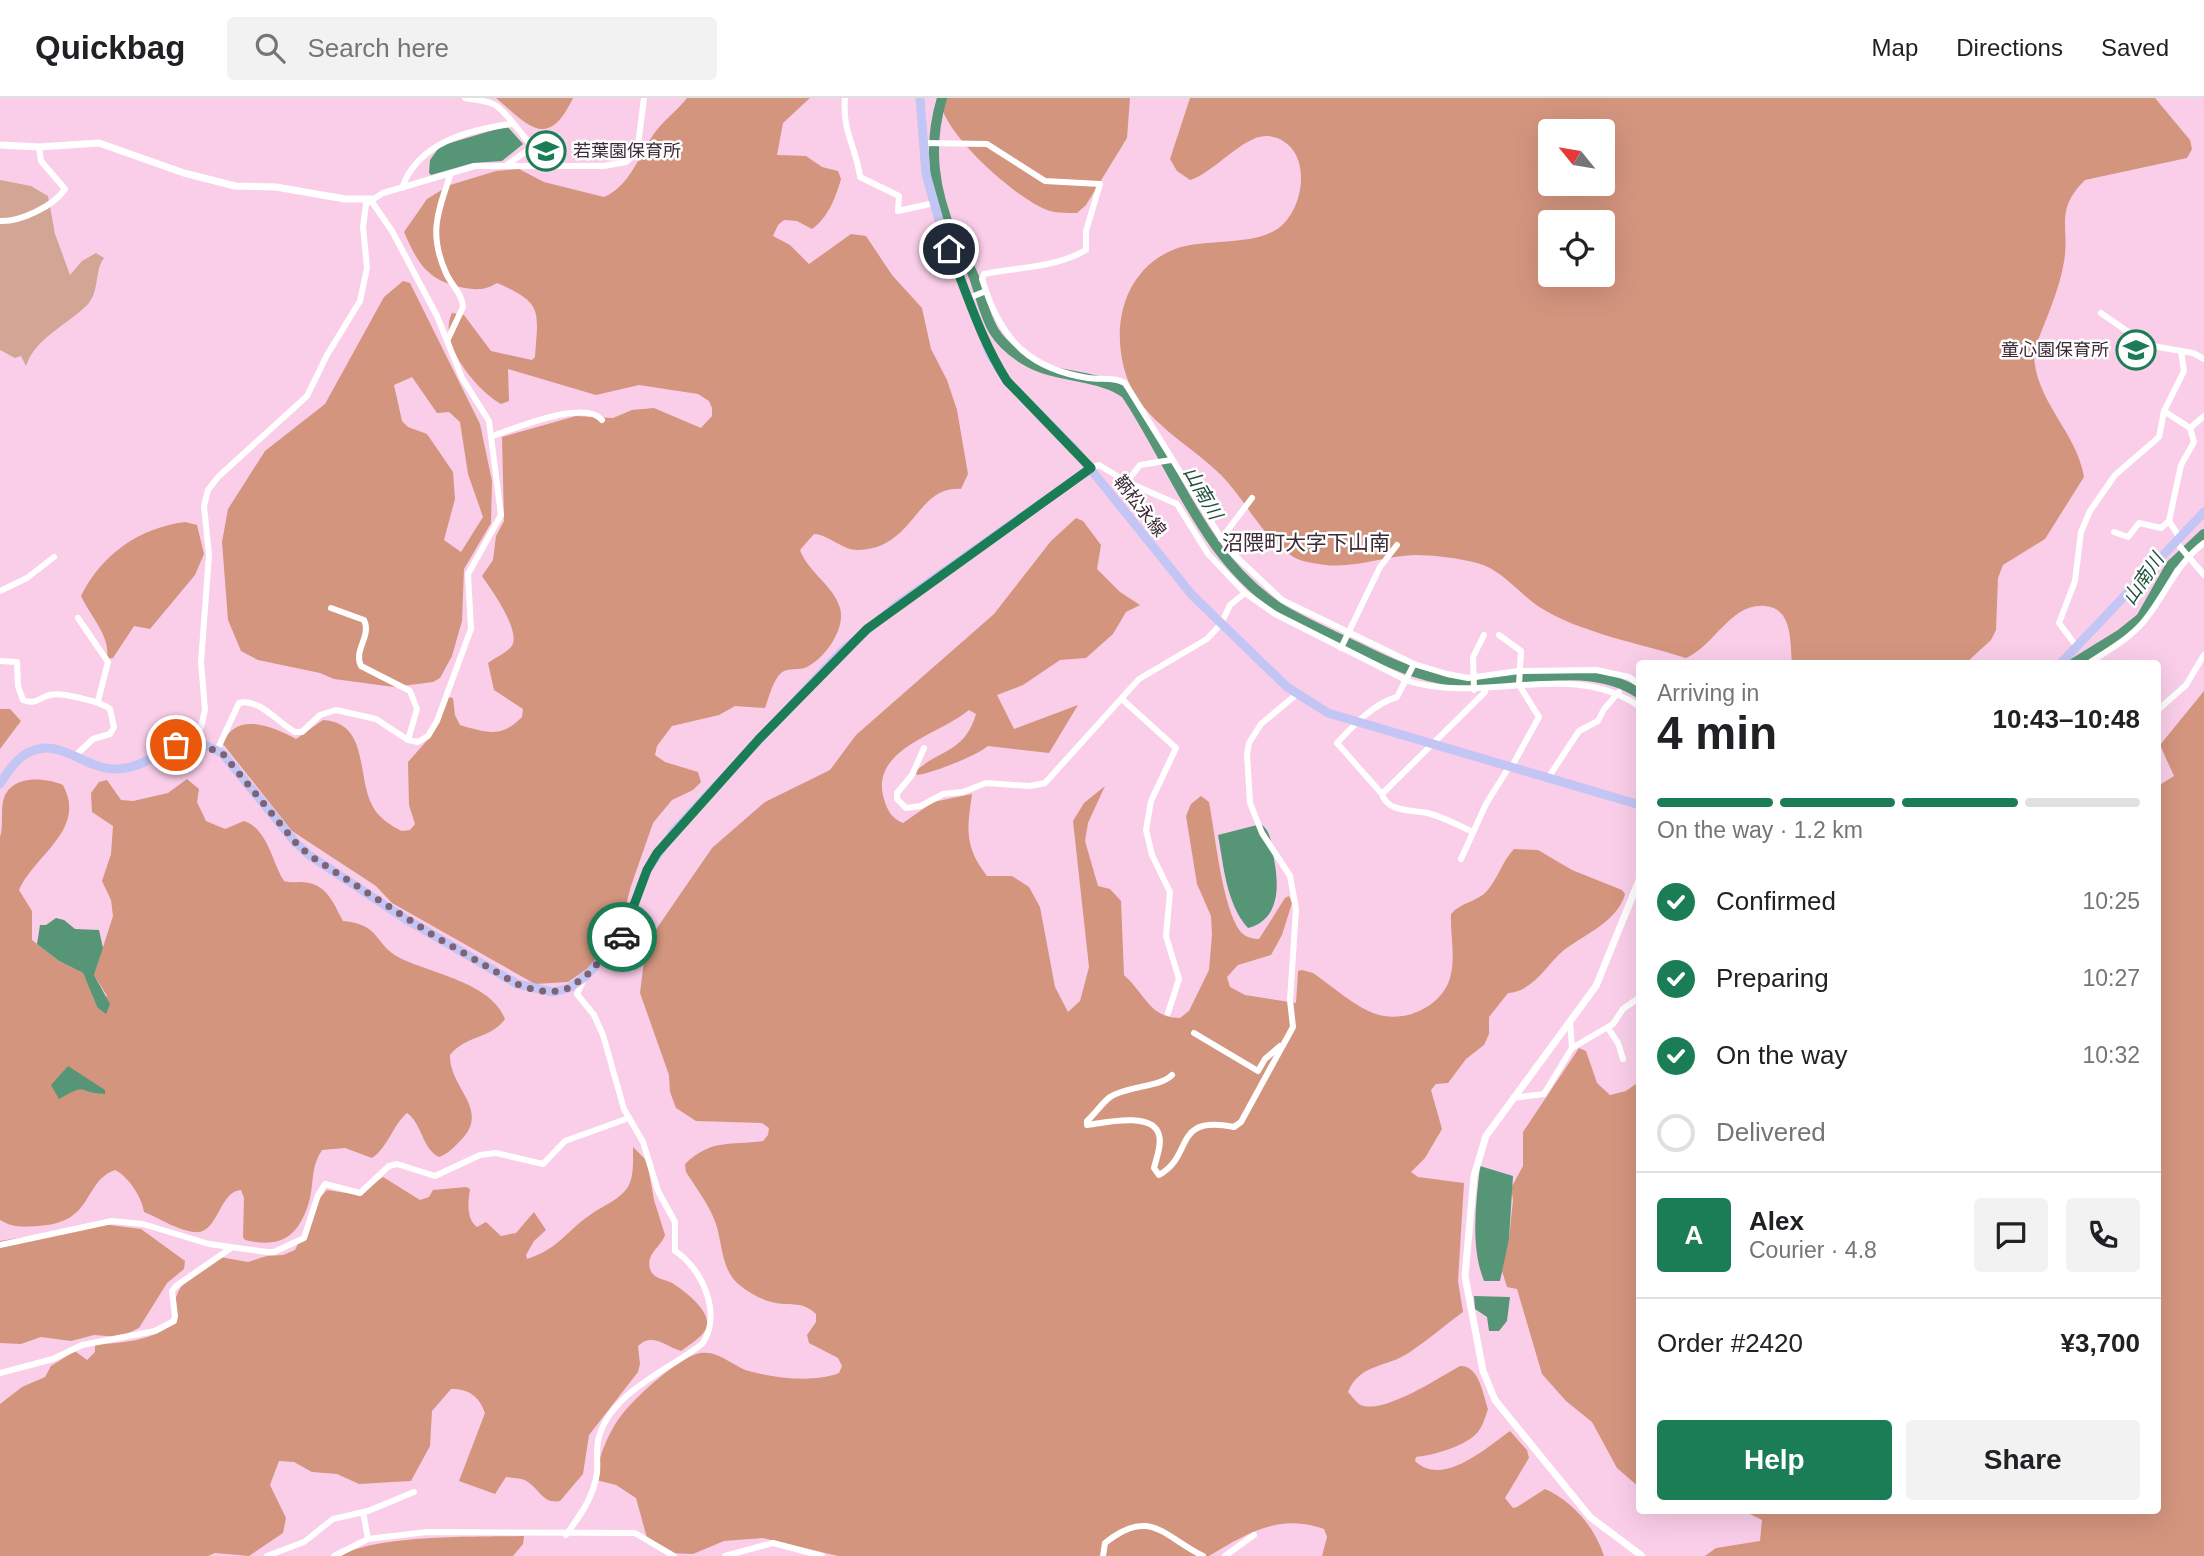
<!DOCTYPE html>
<html lang="en">
<head>
<meta charset="utf-8">
<style>
	body { margin:0; font-family:Helvetica,"Noto Sans JP",sans-serif; background:#f2f2f2; color:#202124; height:100vh; display:flex; flex-direction:column; font-size:26px; white-space:nowrap }
	* { box-sizing:border-box; margin:0 }
	p { font-size:23px; color:#757577 }
	.icon { flex:none; width:38px; height:38px; fill:none; stroke:currentColor; stroke-width:2; stroke-linecap:round; stroke-linejoin:round }
	.map { position:relative; flex:1; overflow:hidden }
	.panel { position:absolute; left:1636px; top:562px; width:525px; height:854px; display:flex; flex-direction:column; background:#fff; border-radius:7px; box-shadow:0 7px 28px #0002 }
	.panel>* { flex:none }
	.needle { width:46px; rotate:300deg }
	.controls { position:absolute; left:1538px; top:21px; display:grid; gap:14px }
	.controls a { display:grid; place-items:center; width:77px; height:77px; border-radius:7px; background:#fff; box-shadow:0 7px 28px #0002; font-size:35px }
	.pin { position:absolute; display:grid; place-items:center; width:60px; height:60px; color:#fff; margin:-30px; border:4px solid #fff; border-radius:50%; box-shadow:0 2px 7px #0007 }
	.courier { position:absolute; display:grid; place-items:center; width:70px; height:70px; margin:-35px; border:5px solid #1a7d55; border-radius:50%; background:#fff; color:#222; box-shadow:0 2px 9px #0007 }
	.headline em { font-style:normal; font-weight:700 }
	.headline div { display:flex; flex-direction:column-reverse }
	.headline { display:flex; align-items:center; justify-content:space-between; height:119px; padding:0 21px }
	h1 { font-size:46px; font-weight:700; line-height:52px }
	.bar { display:grid; grid-template-columns:repeat(4,1fr); gap:10px 7px; align-content:center; height:84px; padding:0 21px }
	.bar i { height:9px; border-radius:5px; background:#e0e0e0 }
	.bar .on { background:#1a7d55 }
	.bar p { grid-column:span 4 }
	.line { display:flex; align-items:center; gap:18px; padding:0 21px; border-top:2px solid #e0e0e0 }
	.line div { flex:1 }
	.round { display:grid; place-items:center; flex:none; width:74px; height:74px; border-radius:7px; background:#f2f2f2 }
	ol { padding:0 21px; list-style:none }
	li { display:flex; align-items:center; gap:21px; height:77px }
	li p { margin-inline-start:auto }
	li .icon { padding:7px; border-radius:50%; background:#1a7d55; color:#fff; stroke-width:4 }
	li:last-child { color:#757577 }
	li i { width:38px; height:38px; border:4px solid #e0e0e0; border-radius:50% }
	.button { display:flex; gap:14px; margin-top:auto; padding:14px 21px }
	.button a { flex:1; height:80px; border-radius:7px; background:#1a7d55; color:#fff; font-size:28px; font-weight:700; line-height:80px; text-align:center }
	.button a+a { background:#f2f2f2; color:#202124 }
	header { display:flex; align-items:center; gap:42px; box-sizing:border-box; height:98px; padding:0 35px; background:#fff; border-bottom:2px solid #e0e0e0 }
	header strong { font-size:33px }
	nav { display:flex; gap:38px; margin-inline-start:auto; font-size:24px }
	.search { width:490px; height:63px; background:#f2f2f2; display:flex; align-items:center; gap:18px; box-sizing:border-box; padding:0 24px; border-radius:7px; color:#757577; font-size:26px }
	.map>svg:first-child { display:block }
</style>
</head>
<body>
<header>
<strong>Quickbag</strong>
<div class="search"><svg class="icon" aria-label="search" viewBox="0 0 24 24"><circle cx="10" cy="10" r="6"/><path d="M15 15l6 6"/></svg>Search here</div>
<nav><a>Map</a><a>Directions</a><a>Saved</a></nav>
</header>
<div class="map">
<svg width="2204" height="1458" viewBox="0 0 2204 1458">
	<rect width="100%" height="100%" fill="#facee9"/>
	<path fill="#d2a594" d="M0 82 31 88 48 98 55 136 70 177 82 163 96 155 104 160C94 173 100 192 88 206 69 226 35 240 26 268L21 258 15 260 0 252Z"/>
	<g fill="#d4957e" fill-rule="evenodd">
		<path d="M496 0H573C548 52 530 29 496 0Z"/>
		<path d="M687 0H810L783 25 777 57 806 58 822 69 838 73 841 81C836 99 828 120 812 131L797 123 784 122 778 127 773 138 790 147 809 166 851 136 866 138 892 177 922 210 931 251 947 282 957 312 968 376 961 391C916 387 915 450 859 452 843 453 830 437 814 436L800 452C807 473 834 488 840 510 846 531 825 560 807 569 799 573 788 569 781 575 773 582 769 599 765 610L735 608 719 617 672 628 657 648 655 657 665 664 698 674 701 684 693 692 672 702 653 725 631 788 620 829 591 868 568 884 535 886 392 805 376 788 292 733 223 646C235 612 273 629 296 641L323 622C370 625 356 679 373 709 379 720 391 728 402 733L410 732 415 726 409 707 408 664 431 638 447 599 453 600 455 617 460 627C487 635 502 640 522 619L523 611 494 592 488 565C495 560 506 555 511 549 523 535 491 491 482 478L493 462 496 438 504 423 502 339 576 318 613 320 632 312 654 310 701 330 712 318V310L709 303 698 296 639 287 596 297 508 271 509 303 501 306C476 292 437 245 452 215L464 217 491 253 532 262 535 259C538 213 544 205 497 185 484 193 475 192 460 189 427 182 417 164 404 134L427 101 450 87 496 73 519 71 544 84 604 99C631 88 640 54 656 33 665 21 678 12 687 0Z"/>
		<path d="M940 0H1130L1127 40 1086 107 1077 115C1068 115 1058 115 1050 113 1019 104 939 33 940 0Z"/>
		<path d="M1190 0H2155L2190 42 2192 51 2187 60 2085 82C2054 113 2070 128 2064 164 2059 194 2044 225 2034 253 2033 302 2077 333 2084 379L2045 441 2003 467 1998 480 1996 532 1991 542 1966 565H1792C1790 545 1793 510 1765 508 1730 505 1715 548 1686 560 1642 546 1581 535 1541 510 1520 497 1502 471 1477 465 1459 460 1433 457 1415 457 1382 458 1352 472 1319 466 1311 465 1299 463 1292 458 1262 440 1246 402 1221 377 1191 347 1142 323 1127 280 1110 231 1122 172 1175 151 1205 140 1255 149 1280 129 1307 107 1313 44 1268 38 1244 36 1214 75 1190 82L1177 73 1170 61ZM1550 33H1603V86H1550ZM1550 124H1603V177H1550Z"/>
		<path d="M403 183 410 185 480 326 492 383 491 425 464 471 462 523 452 558 440 580 433 584 394 589 334 581 320 575 258 562 241 553 228 522 222 444 228 411 265 353 325 306 384 199ZM412 279 437 315 449 314 460 324 468 376 483 419 461 454 444 442 455 401 453 374 427 336 408 329 402 323 394 287Z"/>
		<path d="M1076 420 1083 423 1101 447 1097 471 1120 494 1140 507 1126 514 1113 536 1086 560 1060 562 1023 587 997 597 1014 631 1078 607 1049 655 988 648C976 658 933 675 917 677L915 674C940 650 964 656 976 616L969 612C939 637 869 651 884 701 887 712 892 721 903 725L933 704 972 696C967 732 964 748 987 778H1012L1029 789 1040 809 1055 889 1068 914 1080 903 1089 869 1073 723 1084 705 1105 688 1088 725 1085 743 1098 788 1110 791 1121 803 1124 877C1146 897 1150 920 1180 920L1189 913 1209 872 1212 836 1211 818 1197 786 1186 718 1191 706 1201 698 1209 704C1215 735 1222 809 1240 833 1245 839 1252 841 1259 841L1285 800 1289 798 1292 805 1282 837 1271 857 1238 867 1227 879 1230 889 1245 897 1296 905 1298 873 1302 872 1313 875C1332 888 1355 909 1376 916 1405 926 1442 908 1450 880 1456 859 1450 837 1451 816 1461 804 1477 804 1487 793 1499 779 1501 765 1514 751L1538 752 1572 772 1622 792 1625 796C1618 823 1584 837 1564 852 1547 866 1533 894 1508 895L1489 919V936L1484 947 1466 961 1448 985 1436 986 1431 992 1442 1031 1425 1060 1411 1074 1418 1079 1464 1085 1458 1183 1463 1214C1445 1227 1428 1242 1410 1254 1387 1270 1360 1265 1348 1294 1351 1297 1355 1303 1359 1306 1380 1319 1440 1279 1460 1268 1479 1267 1483 1296 1488 1311 1485 1320 1482 1331 1475 1337 1462 1349 1434 1357 1416 1359L1415 1363C1443 1390 1487 1349 1510 1333L1527 1352 1529 1360 1505 1400 1513 1410 1517 1409 1545 1391C1572 1403 1595 1429 1604 1458H1322L1327 1439 1324 1431C1280 1415 1247 1435 1209 1458H838L763 1440 724 1443 693 1456 667 1455 647 1440 636 1400 616 1387 596 1382C597 1361 610 1330 624 1314 638 1297 679 1259 700 1255 719 1252 732 1268 749 1273 774 1280 815 1285 839 1275L842 1268 838 1260 809 1245 807 1237 816 1224V1216C803 1203 791 1208 776 1205 764 1203 751 1196 742 1189 721 1174 723 1148 716 1126 710 1108 696 1090 686 1074L685 1066C712 1040 730 1048 763 1043L768 1037 769 1030 762 1025 696 1023 676 1010 670 994 669 977 640 895 646 846 712 750 765 704 830 672 856 637 994 516 1051 443Z"/>
		<path d="M185 424 197 427 204 456 195 477 150 531 134 528 113 560 107 561C111 538 90 518 81 498 102 456 139 430 185 424Z"/>
		<polygon points="2204,593 2204,1458 1705,1458 1716,1450 1760,1443 1762,1422 1742,1412 2158,1412 2158,688 2174,678 2160,647"/>
		<polygon points="0,611 10,611 21,623 0,651"/>
		<path d="M187 681 199 691 197 704 206 723 225 731 244 723C268 731 272 765 284 783 291 785 294 784 300 784 327 784 333 805 343 823 381 826 374 847 400 860 430 875 492 885 505 921 491 941 466 937 450 957 449 990 491 1011 461 1042 454 1049 448 1056 439 1059 422 1051 422 1025 407 1015 392 1028 389 1048 372 1060L345 1050 322 1052C311 1069 314 1082 310 1100 300 1138 282 1151 245 1142L243 1139 244 1100 241 1092C219 1093 218 1137 195 1134 179 1133 159 1120 144 1114 142 1099 128 1078 115 1072 82 1084 95 1125 38 1128 23 1129 13 1130 0 1122V739C4 726 0 712 4 700 12 677 44 679 63 687 87 732 35 756 19 792L32 813V842L59 863 83 875 97 909 107 898 94 877 113 818 111 802 102 783 111 756 113 728 92 714 91 695 99 684 107 682 121 702 133 703 168 695Z"/>
		<polygon points="1579,950 1586,953 1597,985 1610,997 1626,993 1640,983 1640,1390 1617,1370 1592,1324 1566,1303 1542,1276 1517,1191 1507,1189 1501,1170 1509,1141 1513,1102 1511,1090 1523,1068 1523,1034"/>
		<path d="M633 1049 647 1063 654 1102 665 1137C661 1149 646 1155 650 1171 653 1181 664 1181 672 1185 684 1192 714 1215 706 1231 701 1240 689 1247 681 1253 665 1248 652 1234 638 1248L640 1266 638 1274 589 1337 583 1376 560 1403C543 1406 540 1392 528 1384 523 1380 512 1380 506 1379L495 1396 459 1383 485 1315C479 1298 469 1291 451 1291L432 1313 430 1348 411 1383 359 1386 337 1376 312 1374 294 1364 279 1363 270 1387 286 1420 283 1435 249 1458 215 1455 208 1458H0V1306L22 1289 45 1279 51 1268 75 1253 87 1262 95 1254V1247C123 1244 149 1244 172 1226 174 1182 187 1183 220 1159L248 1164 267 1158 283 1157 295 1152 319 1101 327 1092 359 1097 383 1079 420 1102 429 1099 433 1092 466 1089 470 1091C468 1104 466 1121 477 1129L486 1124 501 1138 516 1135 534 1114 546 1132 534 1143 526 1157 527 1161C560 1150 564 1135 590 1117 603 1107 621 1102 629 1087 634 1077 633 1060 633 1049Z"/>
		<polygon points="102,1126 141,1131 185,1163 184,1171 167,1185 139,1230 120,1239 94,1237 71,1243 41,1239 21,1246 0,1245 0,1143"/>
		<path d="M524 1438 523 1446 513 1458H341C374 1436 482 1439 524 1438Z"/>
	</g>
	<g fill="#569676">
		<polygon points="507,28 523,46 502,63 473,65 431,77 429,75 430,62 440,48"/>
		<path d="M1261 726C1271 734 1271 744 1273 756 1279 784 1282 821 1248 830 1226 805 1224 769 1218 737Z"/>
		<polygon points="56,820 64,822 75,831 99,832 103,850 94,877 110,906 106,916 97,909 83,875 59,863 37,846 40,827 46,827"/>
		<path d="M68 968 105 992V996C76 995 89 984 59 1001L51 987Z"/>
		<path d="M1480 1068 1513 1078 1509 1141 1500 1183H1484C1470 1147 1476 1106 1480 1068Z"/>
		<polygon points="1474,1198 1510,1199 1507,1223 1499,1233 1489,1233 1487,1219 1475,1211"/>
	</g>
	<g fill="none" stroke-linecap="round" stroke-linejoin="round">
		<g stroke="#569676" stroke-width="10">
			<path d="M942 0C927 50 934 93 954 141 959 154 969 165 974 179 987 217 987 239 1025 262 1055 281 1102 276 1126 296 1175 369 1204 463 1283 512 1307 526 1334 538 1359 550 1395 568 1433 585 1474 584 1527 583 1592 563 1640 596"/>
			<polyline points="2074,565 2121,536 2141,520 2171,467 2204,436"/>
		</g>
		<g stroke="#fff" stroke-width="6">
			<path d="M465 0C474 2 485 2 493 6 505 10 530 49 543 61L545 68"/>
			<path d="M845 0C842 35 856 47 860 79L899 98 898 113 934 105"/>
			<path d="M924 45 987 46 1045 83 1100 86 1086 133V152C1055 170 1019 169 984 176L982 181 986 193 969 200"/>
			<polyline points="508,66 531,50"/>
			<path d="M402 90C418 44 469 32 511 26"/>
			<path d="M0 123C20 124 54 108 65 91L41 63 39 49"/>
			<path d="M986 193C1004 245 1032 271 1088 280 1100 282 1115 279 1125 285L1228 451 1282 502 1414 566 1447 576 1468 580 1519 573 1596 572 1629 579 1640 587"/>
			<polyline points="2101,215 2147,247 2193,255 2204,261"/>
			<path d="M447 243 463 209C462 195 451 187 446 175 428 135 438 113 451 75"/>
			<polyline points="2164,313 2190,330 2194,344 2181,367 2169,423 2180,440"/>
			<polyline points="2190,330 2204,318"/>
			<path d="M493 338C515 330 585 301 602 322"/>
			<path d="M1091 370 1099 367 1127 384 1177 406 1208 456 1245 495 1275 516 1408 583C1486 607 1570 560 1640 609"/>
			<polyline points="1127,384 1140,367 1171,362"/>
			<polyline points="2114,434 2128,439 2139,425 2161,430 2169,423"/>
			<polyline points="1221,441 1252,400"/>
			<polyline points="2176,444 2204,477"/>
			<polyline points="0,493 27,480 54,459"/>
			<path d="M331 510 364 522C372 538 353 552 361 568L410 593 417 611 408 642"/>
			<polyline points="78,520 108,564 98,603"/>
			<polyline points="1499,537 1521,553 1519,587 1539,619 1511,670"/>
			<polyline points="2077,549 2059,525 2075,483 2081,434 2090,413 2115,377 2159,339 2164,313 2184,273 2181,253"/>
			<polyline points="1341,550 1380,469 1397,447"/>
			<path d="M0 563 17 564 18 588 23 602C36 607 38 600 50 597 61 594 102 604 110 611L114 629 110 636 93 641 74 659"/>
			<path d="M2089 565C2110 551 2133 539 2148 518 2167 493 2178 464 2204 445"/>
			<path d="M1414 566 1397 599C1373 606 1354 627 1337 645L1382 696C1388 716 1415 711 1431 716 1445 720 1460 728 1473 734"/>
			<polyline points="1474,592 1473,559 1484,537"/>
			<polyline points="1123,602 1176,650 1151,703 1146,732 1152,757 1170,794 1166,838 1179,881 1168,915"/>
			<polyline points="2158,612 2186,587 2204,557"/>
			<polyline points="197,645 205,612 201,564 209,457 204,408 208,392 218,379 307,298 327,257 360,203 367,170 363,129 366,106 383,95 475,68 604,68 626,64 634,57 638,47 644,0"/>
			<polyline points="924,650 912,677 897,695 897,701 906,710 921,708 943,696 963,694 986,685 1030,688 1045,685 1139,581 1207,541 1221,526 1230,507 1245,495"/>
			<path d="M217 652 239 605C260 600 278 625 295 634H302L320 617 336 612 376 621 408 642 418 644 428 638 437 623 471 531 468 476 501 417 489 323 462 280 437 218 392 133 370 101"/>
			<polyline points="1548,680 1579,633 1598,623 1604,611 1619,594"/>
			<polyline points="1382,696 1485,594 1484,591"/>
			<polyline points="1461,761 1486,706 1509,669"/>
			<polyline points="1570,924 1572,950"/>
			<polyline points="1608,930 1618,945 1623,961"/>
			<polyline points="1194,935 1258,973 1265,961 1280,948"/>
			<path d="M1172 977C1161 989 1127 988 1110 999 1102 1005 1095 1016 1087 1023V1027C1103 1025 1153 1013 1159 1037 1162 1047 1156 1061 1154 1070L1159 1077C1195 1057 1171 1017 1234 1029L1241 1024 1293 929 1290 902 1296 811 1290 778 1262 735 1250 705 1247 656 1249 645 1261 626 1297 596"/>
			<polyline points="1513,1000 1544,996 1572,950 1613,926 1623,911 1640,899"/>
			<polyline points="0,1147 112,1123 143,1126 209,1146 267,1154 274,1154 304,1140 318,1097 325,1086 360,1095 389,1068 397,1066 435,1078 480,1057 496,1055 543,1066 565,1043 629,1020"/>
			<polyline points="0,1275 53,1261 82,1247 155,1233 174,1223 175,1218 172,1193 176,1188 231,1150"/>
			<polyline points="363,1414 368,1441"/>
			<path d="M566 1437C580 1417 593 1401 597 1375 598 1365 596 1353 598 1343 608 1295 669 1272 702 1246 723 1217 702 1170 675 1153V1124L658 1093 643 1044 624 1011 603 937 594 917 577 896 584 881"/>
			<polyline points="267,1458 304,1444 333,1421 368,1413 414,1394"/>
			<polyline points="334,1458 368,1441 427,1434 635,1435 674,1458"/>
			<polyline points="725,1458 773,1445 822,1458"/>
			<path d="M1103 1458 1105 1445C1150 1409 1163 1438 1203 1458"/>
			<polyline points="1225,1458 1254,1437"/>
		</g>
		<g stroke="#fff" stroke-width="7">
			<polyline points="0,47 39,49 99,45 184,75 235,88 276,89 345,101 371,101"/>
			<polyline points="1640,780 1596,888 1486,1038 1474,1078 1465,1178 1483,1273 1495,1302 1590,1419 1642,1458"/>
		</g>
		<g stroke="#c3c5f4" stroke-width="9">
			<polyline points="920,0 926,76 943,136 990,256 1007,283 1076,353 1192,497 1287,589 1328,615 1640,707"/>
			<polyline points="2061,565 2204,414"/>
			<path d="M0 686C11 668 22 652 44 650 69 649 91 672 117 671 158 670 175 626 223 656L295 744 309 757 404 820 517 886 553 894 569 890 586 878 623 838 647 772 674 733 840 555 897 507 1091 370"/>
		</g>
	</g>
	<g fill="none" stroke-linecap="round" stroke-linejoin="round">
		<polyline stroke="#7f6375" stroke-width="7" stroke-dasharray="0 12.6" points="176,647 197,645 223,656 295,744 309,757 436,839 517,886 535,892 552,894 569,890 586,878 622,839"/>
		<path stroke="#1a7d55" stroke-width="9" d="M622 839 647 772 657 755 759 641 867 531 1091 370 1007 283C981 242 967 196 949 151"/>
	</g>
	<defs>
		<g id="school-ring" transform="scale(2.0125)"><circle r="9.5" fill="#fefefe" stroke="#1a7d55" stroke-width="1.5"/><path d="M0-5L7-2L0 1L-7-2ZM-4 1L0 2.5L4 1V4Q0 6-4 4Z" fill="#1a7d55"/></g>
	</defs>
	<g fill-rule="evenodd">
		<use href="#school-ring" x="546" y="53"/>
		<use href="#school-ring" x="2136" y="252"/>
	</g>
	<g text-anchor="middle" dominant-baseline="central" stroke-width="5" stroke-linejoin="round" paint-order="stroke">
		<g font-size="18" fill="#3d2936" stroke="#fefefe" text-anchor="start">
			<text x="573" y="53">若葉園保育所</text>
			<text x="2109" y="252" text-anchor="end">童心園保育所</text>
		</g>
		<g font-size="18" fill="#3d2936" stroke="#fefefe">
			<text transform="translate(1140 408) rotate(52)">鞆松永線</text>
		</g>
		<g font-size="19" font-style="italic" fill="#1e513a" stroke="#fefefe">
			<text transform="translate(1203 395) rotate(60)">山南川</text>
			<text transform="translate(2143 481) rotate(-56)">山南川</text>
		</g>
		<g font-size="21" fill="#3d2936" stroke="#fefefe">
			<text x="1306" y="444">沼隈町大字下山南</text>
		</g>
	</g>
</svg>
<div class="controls">
<a><svg class="needle" viewBox="-14 -14 28 28"><path d="M0-13l5 13h-10z" fill="#e53935"/><path d="M0 13l5-13h-10z" fill="#757577"/></svg></a>
<a><svg class="icon" aria-label="locate" viewBox="0 0 24 24"><circle cx="12" cy="12" r="6"/><path d="M12 2v4M12 18v4M2 12h4M18 12h4"/></svg></a>
</div>
<div class="pin" style="left:176px;top:647px;background:#ea580c"><svg class="icon" aria-label="bag" viewBox="0 0 24 24"><path d="M5 8h14l-1 12H6zM9 8a3 3 0 0 1 6 0"/></svg></div>
<div class="pin" style="left:949px;top:151px;background:#1f2937"><svg class="icon" aria-label="home" viewBox="0 0 24 24"><path d="M3 11l9-7 9 7M6 9v11h12V9"/></svg></div>
<div class="courier" style="left:622px;top:839px"><svg class="icon" aria-label="car" viewBox="0 0 24 24"><path d="M5 17H2v-5l4-1 3-4h7l3 4 3 1v5h-3M9 17h6M6 11h13"/><circle cx="7" cy="17" r="2"/><circle cx="17" cy="17" r="2"/></svg></div>
<section class="panel">
<div class="headline"><div><h1>4 min</h1><p>Arriving in</p></div><em>10:43–10:48</em></div>
<div class="bar"><i class="on"></i><i class="on"></i><i class="on"></i><i></i><p>On the way · 1.2 km</p></div>
<ol>
<li><svg class="icon" aria-label="check" viewBox="0 0 24 24"><path d="M5 12l5 5 9-10"/></svg>Confirmed<p>10:25</p></li>
<li><svg class="icon" aria-label="check" viewBox="0 0 24 24"><path d="M5 12l5 5 9-10"/></svg>Preparing<p>10:27</p></li>
<li><svg class="icon" aria-label="check" viewBox="0 0 24 24"><path d="M5 12l5 5 9-10"/></svg>On the way<p>10:32</p></li>
<li><i></i>Delivered</li>
</ol>
<div class="line" style="height:126px"><b class="round" style="background:#1a7d55;color:#fff">A</b><div><b>Alex</b><p>Courier · 4.8</p></div><a class="round"><svg class="icon" aria-label="chat" viewBox="0 0 24 24"><path d="M4 5h16v11H9l-5 4z"/></svg></a><a class="round"><svg class="icon" aria-label="phone" viewBox="0 0 24 24"><path d="M5 4h4l2 5-3 2q2 4 5 5l2-3 5 2v4C11 20 4 13 5 4z"/></svg></a></div>
<div class="line" style="height:91px"><div>Order #2420</div><b>¥3,700</b></div>
<div class="button"><a>Help</a><a>Share</a></div>
</section>
</div>
</body>
</html>
